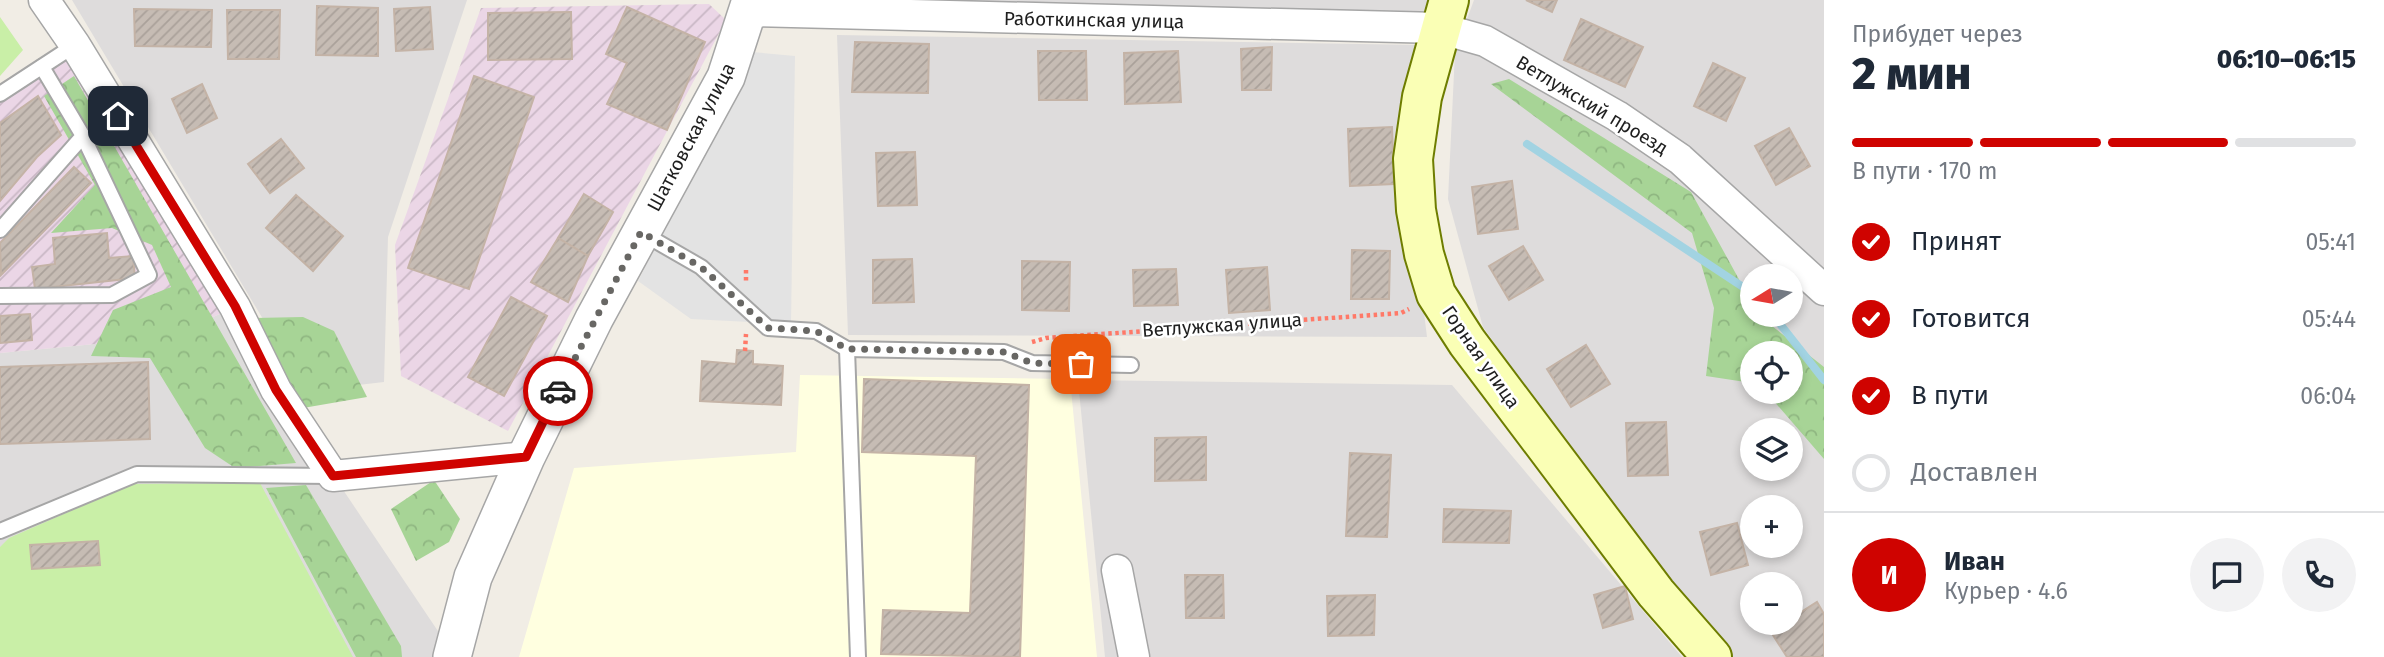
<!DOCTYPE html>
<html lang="ru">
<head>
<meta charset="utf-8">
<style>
	body { margin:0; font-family:"Fira Sans",sans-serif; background:#f2f2f3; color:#1f2937; height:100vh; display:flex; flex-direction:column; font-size:26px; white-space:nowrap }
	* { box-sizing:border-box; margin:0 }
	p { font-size:23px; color:#747a83 }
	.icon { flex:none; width:38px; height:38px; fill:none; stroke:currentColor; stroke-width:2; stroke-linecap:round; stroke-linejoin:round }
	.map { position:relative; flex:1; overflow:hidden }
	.details { display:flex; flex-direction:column; background:#fff; width:560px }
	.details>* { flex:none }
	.needle { width:46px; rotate:259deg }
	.controls { position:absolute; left:1740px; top:264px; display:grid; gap:14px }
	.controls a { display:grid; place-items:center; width:63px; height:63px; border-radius:50%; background:#fff; box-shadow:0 4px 10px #0003; font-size:35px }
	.pin { position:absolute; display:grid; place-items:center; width:60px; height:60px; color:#fff; margin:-30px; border-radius:14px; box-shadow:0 4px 10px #0006 }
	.courier { position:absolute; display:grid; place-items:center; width:70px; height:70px; margin:-35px; border:5px solid #cf0300; border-radius:50%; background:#fff; color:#222; box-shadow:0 2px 9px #0007 }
	.head em { font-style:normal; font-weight:800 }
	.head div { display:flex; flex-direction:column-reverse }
	.head { display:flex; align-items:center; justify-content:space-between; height:119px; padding:0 28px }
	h1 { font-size:46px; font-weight:800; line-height:52px }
	.bar { display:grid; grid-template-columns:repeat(4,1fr); gap:10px 7px; align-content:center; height:84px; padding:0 28px }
	.bar i { height:9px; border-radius:5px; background:#e0e1e3 }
	.bar .active { background:#cf0300 }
	.bar p { grid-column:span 4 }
	.line { display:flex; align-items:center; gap:18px; padding:0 28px; border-top:2px solid #e0e1e3 }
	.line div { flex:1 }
	.round { display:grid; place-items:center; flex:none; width:74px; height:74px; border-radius:37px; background:#f2f2f3 }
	ol { padding:0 28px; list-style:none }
	li { display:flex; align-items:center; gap:21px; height:77px }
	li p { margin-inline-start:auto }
	li .icon { padding:7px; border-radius:50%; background:#cf0300; color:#fff; stroke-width:4 }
	li:last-child { color:#747a83 }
	li i { width:38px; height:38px; border:4px solid #e0e1e3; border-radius:50% }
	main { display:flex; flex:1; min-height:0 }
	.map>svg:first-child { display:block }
</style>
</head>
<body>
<main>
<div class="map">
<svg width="1824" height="657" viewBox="0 0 1824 657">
	<defs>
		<pattern id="industrial-furrows" width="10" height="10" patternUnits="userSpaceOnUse" patternTransform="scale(1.75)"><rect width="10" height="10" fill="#ebd6e6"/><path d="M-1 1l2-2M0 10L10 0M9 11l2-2" fill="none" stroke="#c9b7c5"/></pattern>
		<pattern id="forest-crowns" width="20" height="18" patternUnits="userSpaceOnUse" patternTransform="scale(1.75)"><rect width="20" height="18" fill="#a7d496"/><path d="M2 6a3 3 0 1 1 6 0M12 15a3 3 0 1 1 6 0" fill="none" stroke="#8fb681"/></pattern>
		<pattern id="building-hatch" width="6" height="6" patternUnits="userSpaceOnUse" patternTransform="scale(1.75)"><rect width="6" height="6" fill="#c6bcb4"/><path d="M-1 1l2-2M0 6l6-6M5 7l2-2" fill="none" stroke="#aaa19a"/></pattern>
	</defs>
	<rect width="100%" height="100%" fill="#f1ede5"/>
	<g fill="#dedcdc" fill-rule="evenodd">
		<polygon points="72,0 467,0 388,237 384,382 306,391"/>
		<polygon points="827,0 1431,0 1422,26"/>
		<path d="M1474 0H1824V657H1733L1656 570 1483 327 1448 199 1455 52ZM1752 276H1790V315H1752ZM1752 354H1790V392H1752ZM1752 430H1790V469H1752ZM1752 508H1790V546H1752ZM1752 584H1790V623H1752Z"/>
		<polygon points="837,35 1419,45 1405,158 1427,337 848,335"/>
		<polygon points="235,307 276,390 452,652 452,657 0,657 0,353 169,337"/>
		<polygon points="1078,380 1452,385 1682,657 1105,657"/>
	</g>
	<g fill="url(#industrial-furrows)">
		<polygon points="709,4 726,20 508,431 401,376 395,245 481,8"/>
		<polygon points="75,45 235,307 169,337 0,353 0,94"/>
	</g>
	<polygon fill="#ffffe0" points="800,375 1070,379 1097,657 519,657 574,468 796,452"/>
	<g fill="#c9efa7">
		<polygon points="0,17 23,50 0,76"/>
		<polygon points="260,483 353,657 0,657 0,547 9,538 132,484"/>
	</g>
	<g fill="url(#forest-crowns)">
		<polygon points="74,76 296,463 235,468 205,448 150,358 91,356 113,310 171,287 152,245 112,228 51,233 95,185 44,96"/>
		<polygon points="1509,79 1691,192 1752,303 1752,315 1758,315 1824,367 1824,459 1766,392 1790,392 1790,354 1752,354 1752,383 1706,376 1714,308 1692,233 1491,84"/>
		<polygon points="303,317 334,331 367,397 303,408 252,318"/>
		<polygon points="434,480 460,519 449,542 416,561 391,509"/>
		<polygon points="306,485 401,646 402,657 356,657 266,488"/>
	</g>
	<polygon fill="#e3e3e3" points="752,52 795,56 791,324 691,319 638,281"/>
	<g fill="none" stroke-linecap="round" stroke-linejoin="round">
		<g stroke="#a2d3e2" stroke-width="8">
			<polyline points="1527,144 1752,293"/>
			<polyline points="1773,315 1824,380"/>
		</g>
	</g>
	<g fill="url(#building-hatch)" stroke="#c4b3a6" stroke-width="2">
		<polygon points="1526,0 1557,0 1552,12"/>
		<polygon points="317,6 378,8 378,56 316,55"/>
		<polygon points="430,7 433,49 396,51 394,9"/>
		<polygon points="627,7 705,42 667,130 607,104 627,63 606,54"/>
		<polygon points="134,9 212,10 211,47 135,46"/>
		<polygon points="227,10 280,10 279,59 228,59"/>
		<polygon points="571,12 572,59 488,60 488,13"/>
		<polygon points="1581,19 1643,47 1625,87 1564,60"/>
		<polygon points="855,42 929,44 928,93 852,92"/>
		<polygon points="1272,47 1271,90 1242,90 1241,49"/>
		<polygon points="1038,51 1086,51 1087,100 1039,100"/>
		<polygon points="1178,51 1181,102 1125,104 1124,53"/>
		<polygon points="1713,63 1745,78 1726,121 1694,106"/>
		<polygon points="474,76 534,97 469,289 408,268"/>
		<polygon points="202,84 217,118 187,133 172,99"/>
		<polygon points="38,96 61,135 37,157 0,201 0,123"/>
		<polygon points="1392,127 1394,184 1350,186 1348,129"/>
		<polygon points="1789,128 1810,166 1776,185 1755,146"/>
		<polygon points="281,139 304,168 270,193 248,164"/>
		<polygon points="915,152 917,205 878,206 876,153"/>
		<polygon points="74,167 91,183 1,275 0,243"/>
		<polygon points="1512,181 1518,229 1478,234 1472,187"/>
		<polygon points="584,194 613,212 588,256 558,238"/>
		<polygon points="296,195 343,236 313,271 266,228"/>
		<polygon points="107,233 109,258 133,256 135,278 35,289 32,267 55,264 53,238"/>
		<polygon points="558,238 588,256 568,302 531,282"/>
		<polygon points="1523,246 1543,280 1509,300 1489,266"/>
		<polygon points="1352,250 1390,251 1389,299 1351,299"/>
		<polygon points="912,259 914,302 873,303 873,260"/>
		<polygon points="1022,261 1070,262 1069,311 1022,310"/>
		<polygon points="1267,267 1270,310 1229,313 1226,270"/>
		<polygon points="1176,269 1178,305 1134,306 1133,270"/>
		<polygon points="511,297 547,316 504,396 468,377"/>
		<polygon points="30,314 32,340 0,343 0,316"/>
		<polygon points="1586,345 1610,384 1571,407 1547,369"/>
		<polygon points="737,350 753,351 753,364 783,366 781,405 700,401 702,361 736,364"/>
		<polygon points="148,362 150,439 0,444 0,367"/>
		<polygon points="864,379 1029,385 1020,657 881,654 883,610 970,613 976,456 862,452"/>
		<polygon points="1666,422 1668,475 1628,476 1626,423"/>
		<polygon points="1206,437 1206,480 1155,481 1155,438"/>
		<polygon points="1350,453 1391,455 1387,537 1346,536"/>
		<polygon points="1444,509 1511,511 1509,543 1443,542"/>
		<polygon points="1737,523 1748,565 1711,575 1700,532"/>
		<polygon points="98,541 100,565 32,569 30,545"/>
		<polygon points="1185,575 1223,575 1224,618 1186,618"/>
		<polygon points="1625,586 1633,619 1603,628 1594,595"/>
		<polygon points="1375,595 1374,635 1328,636 1327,596"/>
		<polygon points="1817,602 1824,614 1824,657 1787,657 1771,632 1785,623 1790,623 1790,619"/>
	</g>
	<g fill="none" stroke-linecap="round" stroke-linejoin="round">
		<g stroke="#a6a6a6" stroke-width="18">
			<g id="service">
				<polyline points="0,94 75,45"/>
				<polyline points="0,230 83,136 42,67"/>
				<polyline points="642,233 701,267 768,328 816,331 847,349 1004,352 1032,363 1131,365"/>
				<polyline points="0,296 112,295 149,275 83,136"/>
				<polyline points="847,349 858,657"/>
				<polyline points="0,531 137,474 332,476"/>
			</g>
		</g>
		<g stroke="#a6a6a6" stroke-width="33">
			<g id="minor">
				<polyline points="44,0 75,45 235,307 276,390 333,476 526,457"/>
				<polyline points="748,11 1439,28 1485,41 1617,116 1680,159 1824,290"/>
				<polyline points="1117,570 1134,657"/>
			</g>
		</g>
		<g stroke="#a6a6a6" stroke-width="40">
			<polyline id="tertiary" points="452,657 473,577 526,457 594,319 726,77 751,0"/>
		</g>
		<g stroke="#6e7d00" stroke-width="42">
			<polyline id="secondary" points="1449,0 1422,97 1413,159 1416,210 1424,254 1436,294 1467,342 1656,593 1712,657"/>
		</g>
		<g stroke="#ff7968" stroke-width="4.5" stroke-dasharray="3.5 3.5" stroke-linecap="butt">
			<polyline points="746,270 746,283"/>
			<polyline points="1032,342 1046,338 1401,313 1409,309"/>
			<polyline points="745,351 746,334"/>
		</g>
		<use href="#service" stroke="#fff" stroke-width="14"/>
		<use href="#minor" stroke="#fff" stroke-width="30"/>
		<use href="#tertiary" stroke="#fff" stroke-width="37"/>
		<use href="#secondary" stroke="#faffb5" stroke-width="38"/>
	</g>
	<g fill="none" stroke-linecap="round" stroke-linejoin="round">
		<polyline stroke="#686764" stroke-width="7" stroke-dasharray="0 12.6" points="558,391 641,232 701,267 768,328 816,331 847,349 1004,352 1032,363 1081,364"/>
		<polyline stroke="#cf0300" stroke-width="9" points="118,116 235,306 276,390 333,476 526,457 558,391"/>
	</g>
	<g text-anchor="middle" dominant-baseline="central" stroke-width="5" stroke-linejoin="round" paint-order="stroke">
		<g font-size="19" fill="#1f1f1f" stroke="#fff">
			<text transform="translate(1094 20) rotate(1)">Работкинская улица</text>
			<text transform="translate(1592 105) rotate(31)">Ветлужский проезд</text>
			<text transform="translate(691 137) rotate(-62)">Шатковская улица</text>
			<text transform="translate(1222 325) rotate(-4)">Ветлужская улица</text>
			<text transform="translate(1481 357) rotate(55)">Горная улица</text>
		</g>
	</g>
</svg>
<div class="controls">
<a><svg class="needle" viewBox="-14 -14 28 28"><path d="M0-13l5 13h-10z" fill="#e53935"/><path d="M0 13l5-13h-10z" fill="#747a83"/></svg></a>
<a><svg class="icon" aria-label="locate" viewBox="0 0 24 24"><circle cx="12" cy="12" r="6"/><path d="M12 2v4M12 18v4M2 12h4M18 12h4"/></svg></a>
<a><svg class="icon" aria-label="layers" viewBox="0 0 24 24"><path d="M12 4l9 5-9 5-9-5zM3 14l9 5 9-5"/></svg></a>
<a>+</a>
<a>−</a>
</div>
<div class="pin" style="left:1081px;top:364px;background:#ea580c"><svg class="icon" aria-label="bag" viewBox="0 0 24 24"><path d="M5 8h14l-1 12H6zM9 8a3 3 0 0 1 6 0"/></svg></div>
<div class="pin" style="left:118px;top:116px;background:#1f2937"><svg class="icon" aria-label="home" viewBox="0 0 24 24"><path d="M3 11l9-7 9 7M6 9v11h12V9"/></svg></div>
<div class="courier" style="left:558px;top:391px"><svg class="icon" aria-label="car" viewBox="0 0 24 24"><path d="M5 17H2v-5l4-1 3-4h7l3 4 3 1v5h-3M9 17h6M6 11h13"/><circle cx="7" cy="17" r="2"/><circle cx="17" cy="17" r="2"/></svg></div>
</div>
<section class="details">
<div class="head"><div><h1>2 мин</h1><p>Прибудет через</p></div><em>06:10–06:15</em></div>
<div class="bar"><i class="active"></i><i class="active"></i><i class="active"></i><i></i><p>В пути · 170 m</p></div>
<ol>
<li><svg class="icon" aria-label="check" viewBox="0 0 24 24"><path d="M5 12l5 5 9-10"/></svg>Принят<p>05:41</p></li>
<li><svg class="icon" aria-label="check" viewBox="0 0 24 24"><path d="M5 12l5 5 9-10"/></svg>Готовится<p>05:44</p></li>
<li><svg class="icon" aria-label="check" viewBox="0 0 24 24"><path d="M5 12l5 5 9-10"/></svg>В пути<p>06:04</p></li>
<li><i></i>Доставлен</li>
</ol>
<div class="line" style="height:126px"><b class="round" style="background:#cf0300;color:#fff">И</b><div><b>Иван</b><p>Курьер · 4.6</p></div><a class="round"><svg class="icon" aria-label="chat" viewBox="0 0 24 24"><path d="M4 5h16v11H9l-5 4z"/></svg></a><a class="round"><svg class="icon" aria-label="phone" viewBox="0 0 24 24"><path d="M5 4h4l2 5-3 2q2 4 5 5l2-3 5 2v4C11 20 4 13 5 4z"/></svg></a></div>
</section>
</main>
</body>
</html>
